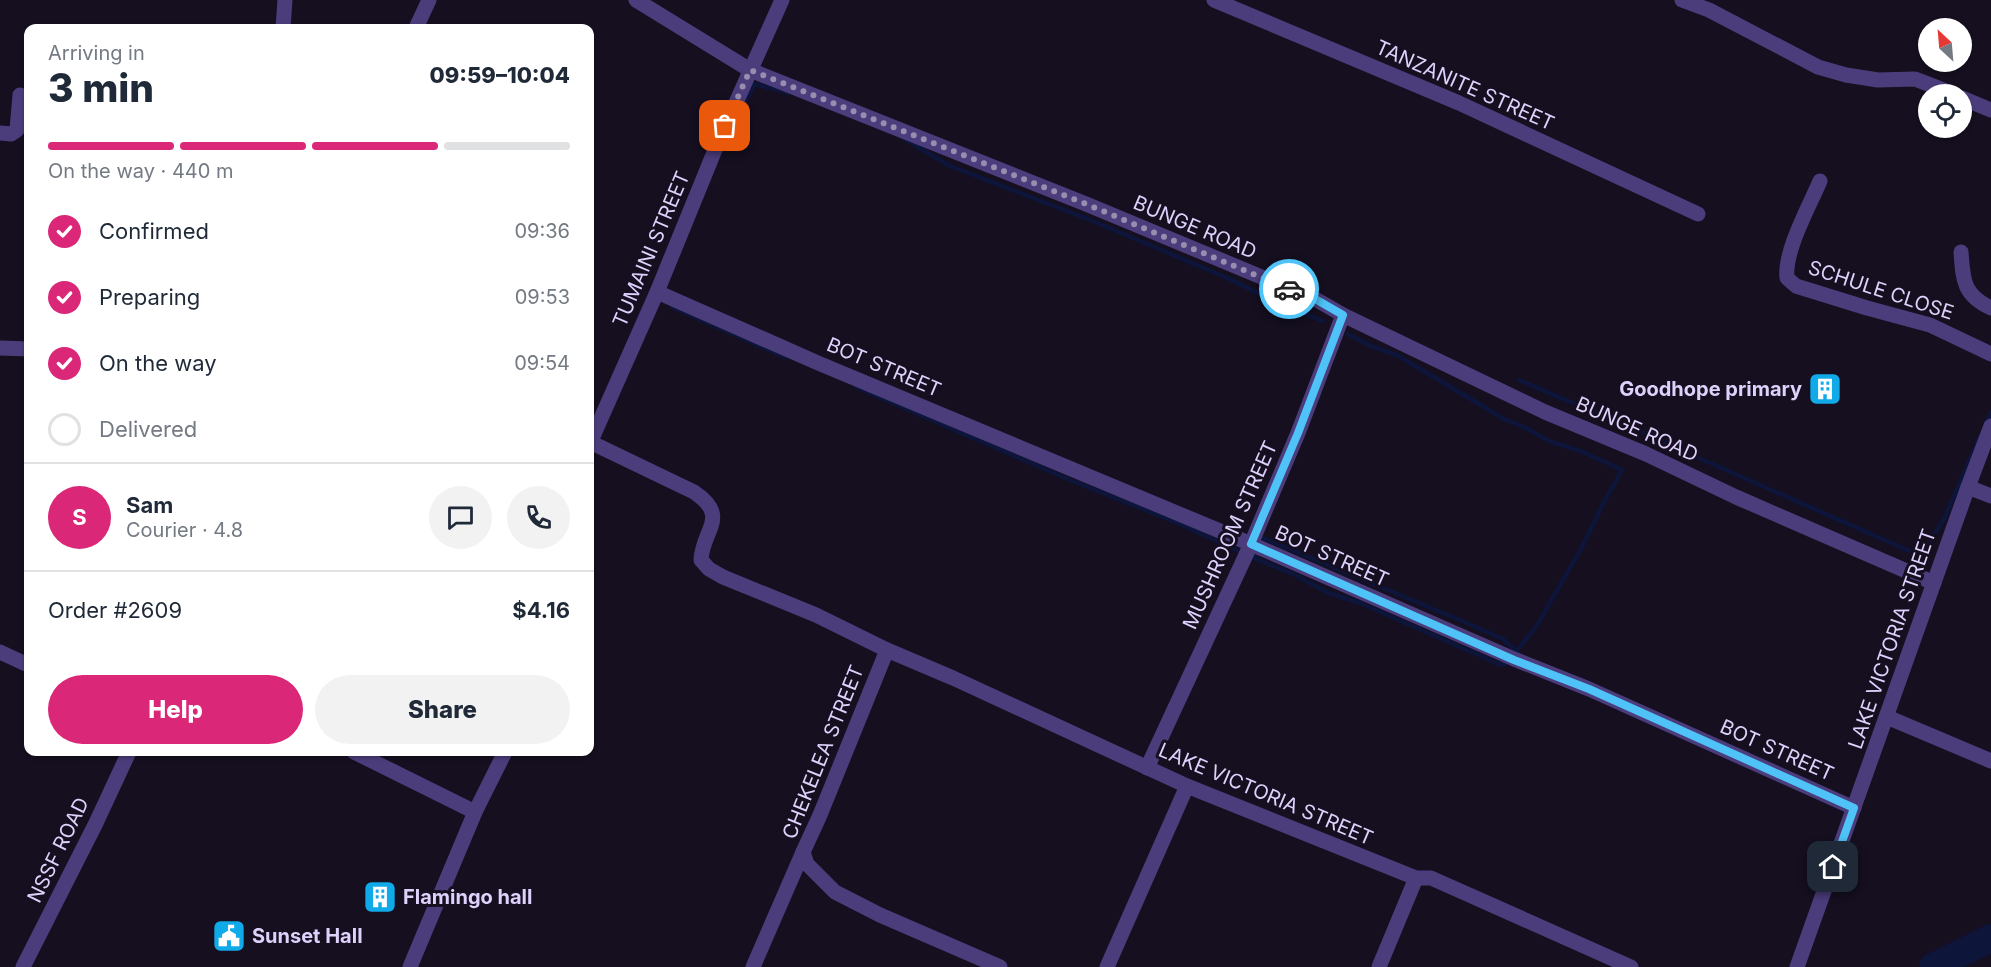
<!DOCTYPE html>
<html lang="en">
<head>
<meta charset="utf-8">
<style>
	body { margin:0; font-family:Inter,sans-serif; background:#f2f2f3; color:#1f2937; height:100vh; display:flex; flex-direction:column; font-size:22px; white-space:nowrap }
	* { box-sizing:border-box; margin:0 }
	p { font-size:20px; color:#747a83 }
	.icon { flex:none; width:33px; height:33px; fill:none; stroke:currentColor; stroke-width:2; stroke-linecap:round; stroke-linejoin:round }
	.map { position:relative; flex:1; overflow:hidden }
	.side { position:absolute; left:24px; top:24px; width:570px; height:732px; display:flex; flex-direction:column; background:#fff; border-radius:12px; box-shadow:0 2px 4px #0004 }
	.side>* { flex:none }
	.needle { width:39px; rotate:334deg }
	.tools { position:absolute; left:1918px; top:18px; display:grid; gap:12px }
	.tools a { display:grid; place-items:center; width:54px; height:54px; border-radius:50%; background:#fff; box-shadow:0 2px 4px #0004; font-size:30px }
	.pin { position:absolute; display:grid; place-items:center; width:51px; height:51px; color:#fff; margin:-26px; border-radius:12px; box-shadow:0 3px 9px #0006 }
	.courier { position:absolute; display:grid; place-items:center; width:60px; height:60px; margin:-30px; border:4px solid #4fc3f7; border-radius:50%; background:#fff; color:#222; box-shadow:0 2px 8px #0007 }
	.headline em { font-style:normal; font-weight:800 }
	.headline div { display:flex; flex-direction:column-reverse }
	.headline { display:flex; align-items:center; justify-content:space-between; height:102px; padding:0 24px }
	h1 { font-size:39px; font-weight:800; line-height:45px }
	.bar { display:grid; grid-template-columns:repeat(4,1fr); gap:9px 6px; align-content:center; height:72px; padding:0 24px }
	.bar i { height:8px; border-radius:4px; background:#e0e1e3 }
	.bar .selected { background:#db2777 }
	.bar p { grid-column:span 4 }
	.line { display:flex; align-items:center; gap:15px; padding:0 24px; border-top:2px solid #e0e1e3 }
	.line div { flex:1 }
	.round { display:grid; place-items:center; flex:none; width:63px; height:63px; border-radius:32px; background:#f2f2f3 }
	ol { padding:0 24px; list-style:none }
	li { display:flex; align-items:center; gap:18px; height:66px }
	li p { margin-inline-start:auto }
	li .icon { padding:6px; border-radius:50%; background:#db2777; color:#fff; stroke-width:4 }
	li:last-child { color:#747a83 }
	li i { width:33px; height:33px; border:3px solid #e0e1e3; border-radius:50% }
	.action { display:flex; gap:12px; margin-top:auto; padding:12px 24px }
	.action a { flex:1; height:69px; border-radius:36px; background:#db2777; color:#fff; font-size:24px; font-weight:800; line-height:69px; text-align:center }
	.action a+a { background:#f2f2f3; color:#1f2937 }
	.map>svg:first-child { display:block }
</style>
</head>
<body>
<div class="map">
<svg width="1991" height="967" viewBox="0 0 1991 967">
	<rect width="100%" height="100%" fill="#150f20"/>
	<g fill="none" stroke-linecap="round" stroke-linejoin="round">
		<g stroke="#0d153b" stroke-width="4.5">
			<polyline points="739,114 755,84 789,93"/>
			<polyline points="903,138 948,165 1098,223 1232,280 1264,296 1323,321"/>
			<polyline points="672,307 785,357"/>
			<polyline points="1348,334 1371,346 1397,355 1504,419 1524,427 1549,441 1583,452 1622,470 1604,502 1582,547 1536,627 1515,653"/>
			<polyline points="1519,380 1563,399 1614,418 1669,445 1921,556 1944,519 1980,436"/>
			<polyline points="856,387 1063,477 1180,524 1241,552"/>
			<polyline points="1986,423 1991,412"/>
			<polyline points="1507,663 1501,665 1360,603 1329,593 1293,574 1254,558 1263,538 1462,621 1503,639 1516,651"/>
		</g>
		<polyline stroke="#0d153b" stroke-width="28" points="1933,967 1991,938"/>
		<g stroke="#4b3d7c" stroke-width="15">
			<polyline points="636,0 750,70 1086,204 1317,300 1343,315 1545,412 1646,454 1736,497 1934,583"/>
			<polyline points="1214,0 1459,103 1698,214"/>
			<polyline points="1682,0 1709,10 1818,67 1846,75 1878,80 1915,79 1954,94"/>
			<polyline points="283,28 285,0"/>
			<polyline points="416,28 429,0"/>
			<polyline points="1962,98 1991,110"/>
			<polyline points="0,133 11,134 17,130 20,95"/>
			<path d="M1820 181C1809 207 1784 251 1787 278L1796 286 1867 308 1930 325 1991 354"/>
			<path d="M1961 252C1963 280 1963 295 1991 308"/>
			<polyline points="657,292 818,363 1251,544 1514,659 1589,689 1854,808"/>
			<polyline points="0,348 28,349"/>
			<path d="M590 442 694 492C731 517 702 530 701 560L709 569 723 577 816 615 887 650 953 678 1187 786 1416 878H1431L1631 967"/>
			<polyline points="590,443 657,292 717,145 782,0"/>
			<polyline points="1968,487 1991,496"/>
			<polyline points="887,650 820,815 803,852 807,864 835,892 880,915 1000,967"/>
			<polyline points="0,652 28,665"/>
			<polyline points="1887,717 1991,761"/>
			<polyline points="354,752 475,812"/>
			<polyline points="1147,768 1251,544 1298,433 1343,315"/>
			<polyline points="23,967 96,823 129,752"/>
			<polyline points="410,967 475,812 505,752"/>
			<polyline points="753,967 803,852"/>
			<polyline points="1107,967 1187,786"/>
			<polyline points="1379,967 1416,878"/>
			<polyline points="1797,967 1968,487 1991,426"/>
		</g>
	</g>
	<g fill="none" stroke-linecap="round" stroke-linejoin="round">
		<polyline stroke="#988daf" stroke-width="6" stroke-dasharray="0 10.8" points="725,126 750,70 1086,204 1289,289"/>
		<polyline stroke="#4fc3f7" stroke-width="8" points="1289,289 1317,300 1343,315 1298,433 1251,544 1514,660 1589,689 1854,808 1833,867"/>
	</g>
	<defs>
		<g id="building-square" transform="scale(1.725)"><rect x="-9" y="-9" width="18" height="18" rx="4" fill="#11aae8" stroke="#150f20"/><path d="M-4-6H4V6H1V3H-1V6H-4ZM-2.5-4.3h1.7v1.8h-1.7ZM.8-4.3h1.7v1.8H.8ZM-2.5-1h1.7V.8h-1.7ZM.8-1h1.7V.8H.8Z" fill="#fff"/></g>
		<g id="civic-square" transform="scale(1.725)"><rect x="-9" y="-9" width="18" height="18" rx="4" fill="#11aae8" stroke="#150f20"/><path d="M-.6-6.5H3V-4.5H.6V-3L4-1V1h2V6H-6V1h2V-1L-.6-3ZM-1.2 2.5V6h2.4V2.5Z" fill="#fff"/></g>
	</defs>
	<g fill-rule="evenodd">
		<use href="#building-square" x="1825" y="389"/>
		<use href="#building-square" x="380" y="897"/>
		<use href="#civic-square" x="229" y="936"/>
	</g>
	<g text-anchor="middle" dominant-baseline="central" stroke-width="6" stroke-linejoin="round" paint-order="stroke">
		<g font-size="20" fill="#ded1fc" stroke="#150f20">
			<text transform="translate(1465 85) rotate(24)">TANZANITE STREET</text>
			<text transform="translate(1195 227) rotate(23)">BUNGE ROAD</text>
			<text transform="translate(651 249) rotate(-67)">TUMAINI STREET</text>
			<text transform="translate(1881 290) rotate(18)">SCHULE CLOSE</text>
			<text transform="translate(884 367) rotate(23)">BOT STREET</text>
			<text transform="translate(1637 429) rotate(24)">BUNGE ROAD</text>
			<text transform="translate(1230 535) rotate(-66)">MUSHROOM STREET</text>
			<text transform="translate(1332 556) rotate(24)">BOT STREET</text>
			<text transform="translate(1892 639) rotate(-71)">LAKE VICTORIA STREET</text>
			<text transform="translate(1777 750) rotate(24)">BOT STREET</text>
			<text transform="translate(823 752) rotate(-68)">CHEKELEA STREET</text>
			<text transform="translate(1266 794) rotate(23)">LAKE VICTORIA STREET</text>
			<text transform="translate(58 850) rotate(-64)">NSSF ROAD</text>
		</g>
		<g font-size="20" font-weight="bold" fill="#ded1fc" stroke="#150f20" text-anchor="start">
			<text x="1802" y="389" text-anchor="end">Goodhope primary</text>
			<text x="403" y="897">Flamingo hall</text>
			<text x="252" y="936">Sunset Hall</text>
		</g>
	</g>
</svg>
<div class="tools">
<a><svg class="needle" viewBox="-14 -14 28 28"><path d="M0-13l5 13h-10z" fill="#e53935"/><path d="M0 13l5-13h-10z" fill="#747a83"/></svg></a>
<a><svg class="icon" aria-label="locate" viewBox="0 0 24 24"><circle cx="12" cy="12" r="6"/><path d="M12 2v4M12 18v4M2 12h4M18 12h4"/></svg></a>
</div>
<div class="pin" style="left:725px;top:126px;background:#ea580c"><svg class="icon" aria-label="bag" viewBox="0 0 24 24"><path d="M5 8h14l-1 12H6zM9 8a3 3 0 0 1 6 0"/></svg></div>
<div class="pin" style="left:1833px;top:867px;background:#1f2937"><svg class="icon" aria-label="home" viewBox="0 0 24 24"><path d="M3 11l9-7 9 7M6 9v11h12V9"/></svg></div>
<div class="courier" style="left:1289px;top:289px"><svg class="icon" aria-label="car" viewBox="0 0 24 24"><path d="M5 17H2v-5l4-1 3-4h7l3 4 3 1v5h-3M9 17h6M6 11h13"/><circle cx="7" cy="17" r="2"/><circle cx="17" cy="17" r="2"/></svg></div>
<section class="side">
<div class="headline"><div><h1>3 min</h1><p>Arriving in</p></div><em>09:59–10:04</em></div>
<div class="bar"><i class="selected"></i><i class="selected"></i><i class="selected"></i><i></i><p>On the way · 440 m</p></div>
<ol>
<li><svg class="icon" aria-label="check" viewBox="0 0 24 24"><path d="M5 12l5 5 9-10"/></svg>Confirmed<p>09:36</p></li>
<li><svg class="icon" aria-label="check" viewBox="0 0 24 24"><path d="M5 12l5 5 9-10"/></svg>Preparing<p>09:53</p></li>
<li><svg class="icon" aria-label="check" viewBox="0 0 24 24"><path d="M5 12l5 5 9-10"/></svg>On the way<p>09:54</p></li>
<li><i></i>Delivered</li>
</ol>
<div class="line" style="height:108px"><b class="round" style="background:#db2777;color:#fff">S</b><div><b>Sam</b><p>Courier · 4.8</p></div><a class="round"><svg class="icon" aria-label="chat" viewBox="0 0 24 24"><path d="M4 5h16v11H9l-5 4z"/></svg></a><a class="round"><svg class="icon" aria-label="phone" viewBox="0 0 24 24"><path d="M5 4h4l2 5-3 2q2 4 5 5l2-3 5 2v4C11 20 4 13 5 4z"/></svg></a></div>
<div class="line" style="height:78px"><div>Order #2609</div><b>$4.16</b></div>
<div class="action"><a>Help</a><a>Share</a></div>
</section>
</div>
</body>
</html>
